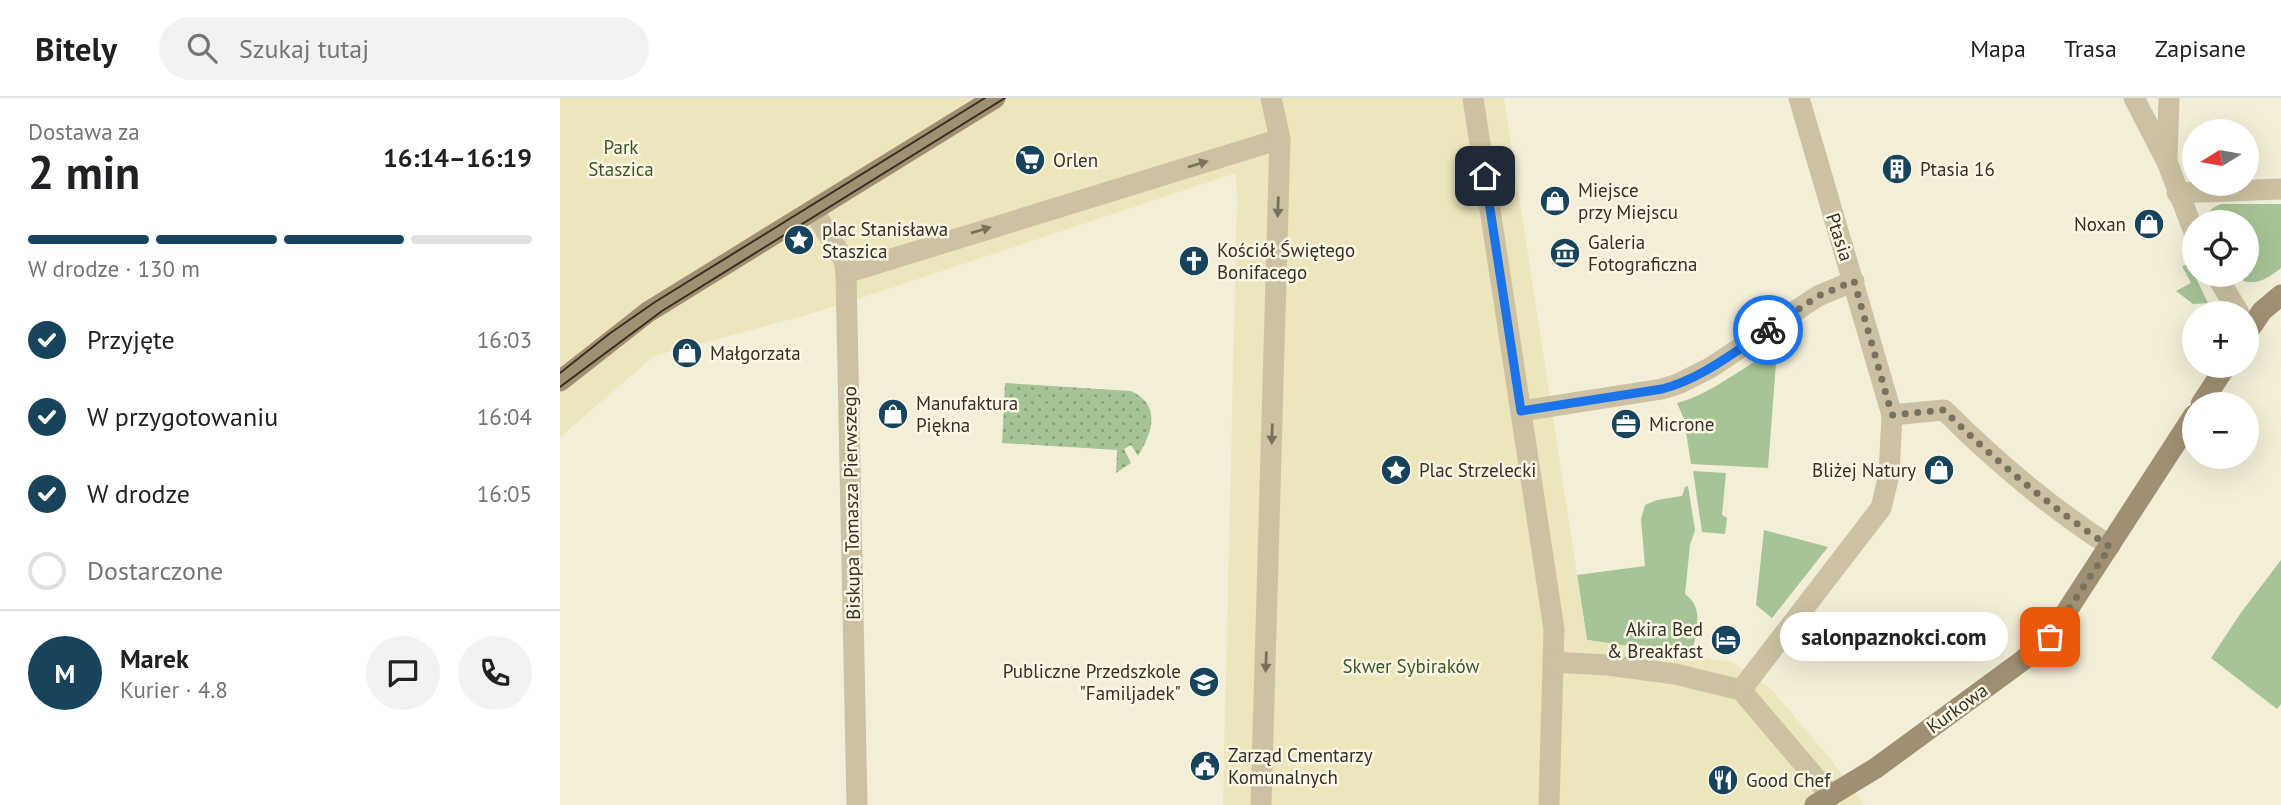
<!DOCTYPE html>
<html lang="pl">
<head>
<meta charset="utf-8">
<style>
	body { margin:0; font-family:"PT Sans",sans-serif; background:#f2f2f2; color:#202124; height:100vh; display:flex; flex-direction:column; font-size:26px; white-space:nowrap }
	* { box-sizing:border-box; margin:0 }
	p { font-size:23px; color:#757577 }
	.icon { flex:none; width:38px; height:38px; fill:none; stroke:currentColor; stroke-width:2; stroke-linecap:round; stroke-linejoin:round }
	.map { position:relative; flex:1; overflow:hidden }
	.side { display:flex; flex-direction:column; background:#fff; width:560px }
	.side>* { flex:none }
	.needle { width:46px; rotate:259deg }
	.fabs { position:absolute; left:1622px; top:21px; display:grid; gap:14px }
	.fabs a { display:grid; place-items:center; width:77px; height:77px; border-radius:50%; background:#fff; box-shadow:0 7px 28px #0002; font-size:35px }
	.pin { position:absolute; display:grid; place-items:center; width:60px; height:60px; color:#fff; margin:-30px; border-radius:14px; box-shadow:0 4px 10px #0006 }
	.courier { position:absolute; display:grid; place-items:center; width:70px; height:70px; margin:-35px; border:5px solid #1a73e8; border-radius:50%; background:#fff; color:#222; box-shadow:0 2px 9px #0007 }
	.bubble { position:absolute; height:49px; border-radius:24px; background:#fff; box-shadow:0 7px 28px #0002; font-size:23px; font-weight:700; line-height:49px; text-align:center }
	.head em { font-style:normal; font-weight:700 }
	.head div { display:flex; flex-direction:column-reverse }
	.head { display:flex; align-items:center; justify-content:space-between; height:119px; padding:0 28px }
	h1 { font-size:46px; font-weight:700; line-height:52px }
	.bar { display:grid; grid-template-columns:repeat(4,1fr); gap:10px 7px; align-content:center; height:84px; padding:0 28px }
	.bar i { height:9px; border-radius:5px; background:#e0e0e0 }
	.bar .current { background:#17445c }
	.bar p { grid-column:span 4 }
	.line { display:flex; align-items:center; gap:18px; padding:0 28px; border-top:2px solid #e0e0e0 }
	.line div { flex:1 }
	.round { display:grid; place-items:center; flex:none; width:74px; height:74px; border-radius:37px; background:#f2f2f2 }
	ol { padding:0 28px; list-style:none }
	li { display:flex; align-items:center; gap:21px; height:77px }
	li p { margin-inline-start:auto }
	li .icon { padding:7px; border-radius:50%; background:#17445c; color:#fff; stroke-width:4 }
	li:last-child { color:#757577 }
	li i { width:38px; height:38px; border:4px solid #e0e0e0; border-radius:50% }
	header { display:flex; align-items:center; gap:42px; box-sizing:border-box; height:98px; padding:0 35px; background:#fff; border-bottom:2px solid #e0e0e0 }
	header strong { font-size:33px }
	nav { display:flex; gap:38px; margin-inline-start:auto; font-size:24px }
	.search { width:490px; height:63px; background:#f2f2f2; display:flex; align-items:center; gap:18px; box-sizing:border-box; padding:0 24px; border-radius:38px; color:#757577; font-size:26px }
	main { display:flex; flex:1; min-height:0 }
	.map>svg:first-child { display:block }
</style>
</head>
<body>
<header>
<strong>Bitely</strong>
<div class="search"><svg class="icon" aria-label="search" viewBox="0 0 24 24"><circle cx="10" cy="10" r="6"/><path d="M15 15l6 6"/></svg>Szukaj tutaj</div>
<nav><a>Mapa</a><a>Trasa</a><a>Zapisane</a></nav>
</header>
<main>
<section class="side">
<div class="head"><div><h1>2 min</h1><p>Dostawa za</p></div><em>16:14–16:19</em></div>
<div class="bar"><i class="current"></i><i class="current"></i><i class="current"></i><i></i><p>W drodze · 130 m</p></div>
<ol>
<li><svg class="icon" aria-label="check" viewBox="0 0 24 24"><path d="M5 12l5 5 9-10"/></svg>Przyjęte<p>16:03</p></li>
<li><svg class="icon" aria-label="check" viewBox="0 0 24 24"><path d="M5 12l5 5 9-10"/></svg>W przygotowaniu<p>16:04</p></li>
<li><svg class="icon" aria-label="check" viewBox="0 0 24 24"><path d="M5 12l5 5 9-10"/></svg>W drodze<p>16:05</p></li>
<li><i></i>Dostarczone</li>
</ol>
<div class="line" style="height:126px"><b class="round" style="background:#17445c;color:#fff">M</b><div><b>Marek</b><p>Kurier · 4.8</p></div><a class="round"><svg class="icon" aria-label="chat" viewBox="0 0 24 24"><path d="M4 5h16v11H9l-5 4z"/></svg></a><a class="round"><svg class="icon" aria-label="phone" viewBox="0 0 24 24"><path d="M5 4h4l2 5-3 2q2 4 5 5l2-3 5 2v4C11 20 4 13 5 4z"/></svg></a></div>
</section>
<div class="map">
<svg width="1721" height="707" viewBox="0 0 1721 707">
	<defs>
		<pattern id="park-dots" width="8" height="8" patternUnits="userSpaceOnUse" patternTransform="scale(1.75)"><rect width="8" height="8" fill="#a7c496"/><path d="M2 2h.1M6 6h.1" fill="none" stroke="#89a07a" stroke-width="1.8" stroke-linecap="round"/></pattern>
	</defs>
	<rect width="100%" height="100%" fill="#f3eed7"/>
	<g fill="#a7c496">
		<path d="M1662 106H1721V170C1707 181 1691 192 1675 177H1687V124H1648C1647 113 1652 109 1662 106Z"/>
		<polygon points="1629,166 1648,205 1633,206 1616,193 1631,185 1622,168"/>
		<path d="M1217 252 1208 370 1131 366 1124 321 1117 305C1153 296 1183 267 1217 252Z"/>
		<polygon points="1133,373 1166,375 1162,417 1167,420 1165,436 1142,434"/>
		<path d="M1128 388 1135 432 1130 447 1125 496C1146 511 1135 535 1132 557L1027 542 1017 477 1085 468 1081 421 1085 407 1097 402 1122 398 1125 389Z"/>
		<polygon points="1204,432 1268,449 1212,520 1196,507"/>
		<polygon points="1721,462 1721,606 1717,611 1651,560 1680,516"/>
	</g>
	<path fill="url(#park-dots)" d="M445 285 571 293C602 307 592 335 578 358L571 347 564 351 571 365 556 375 557 352 442 345Z"/>
	<polygon fill="#ede5bc" points="0,0 944,0 1027,542 1172,564 1212,592 1271,662 1305,707 663,707 677,105 676,75 325,192 250,216 94,258 0,339"/>
	<g fill="none" stroke-linecap="round" stroke-linejoin="round">
		<g stroke="#ccc1a2" stroke-width="21">
			<polyline points="913,0 994,531 989,707"/>
			<polyline points="1574,0 1607,64 1634,134"/>
			<polyline points="1607,62 1609,0"/>
			<polyline points="1617,95 1721,91"/>
			<polyline points="253,112 284,162 286,175 297,707"/>
			<polyline points="286,175 720,41"/>
			<polyline points="1656,177 1679,215"/>
			<polyline points="961,313 1102,291 1118,286 1150,270 1258,198 1294,183"/>
			<path d="M1332 317 1384 312C1434 362 1491 410 1550 448"/>
			<polyline points="993,564 1048,567 1115,576 1181,592 1271,698"/>
			<polyline points="1181,592 1321,410 1329,377 1332,317 1239,0"/>
			<polyline points="701,707 720,41 711,0"/>
		</g>
		<g stroke="#a09073" stroke-width="21">
			<polyline points="1687,235 1702,213 1721,197"/>
			<polyline points="0,283 88,214 435,0"/>
			<polyline points="1641,306 1666,268"/>
			<polyline points="1255,707 1316,670 1462,563 1490,539 1634,317"/>
		</g>
		<g stroke="#362f25" stroke-width="2">
			<polyline points="0,275 49,236 95,204 425,0"/>
			<polyline points="0,289 102,213 445,0"/>
		</g>
	</g>
	<defs><path id="oneway-solid" d="M-6-.8H1V-3.2L6.5 0L1 3.2V.8H-6Z" transform="scale(1.75)"/></defs>
	<g fill="#7a715d">
		<use href="#oneway-solid" transform="translate(638 66) rotate(-17)"/>
		<use href="#oneway-solid" transform="translate(718 109) rotate(92)"/>
		<use href="#oneway-solid" transform="translate(421 132) rotate(-17)"/>
		<use href="#oneway-solid" transform="translate(712 336) rotate(92)"/>
		<use href="#oneway-solid" transform="translate(706 564) rotate(92)"/>
	</g>
	<g fill="none" stroke-linecap="round" stroke-linejoin="round">
		<path stroke="#787263" stroke-width="7" stroke-dasharray="0 12.6" d="M1208 232 1258 198 1294 183 1332 317 1384 312C1434 362 1491 409 1550 449L1490 539"/>
		<path stroke="#1a73e8" stroke-width="9" d="M925 78 961 313 1102 291C1141 281 1174 254 1208 232"/>
	</g>
	<defs>
		<g id="supermarket-disc" transform="scale(1.575)"><circle r="9.5" fill="#17445c" stroke="#fbf7e4"/><path d="M-6-5.5h2.5l.6 2H6L4.5 2H-2.5L-4.4-4H-6ZM-1.5 3.2a1.3 1.3 0 1 0 .1 0ZM3 3.2a1.3 1.3 0 1 0 .1 0Z" fill="#fff"/></g>
		<g id="building-disc" transform="scale(1.575)"><circle r="9.5" fill="#17445c" stroke="#fbf7e4"/><path d="M-4-6H4V6H1V3H-1V6H-4ZM-2.5-4.3h1.7v1.8h-1.7ZM.8-4.3h1.7v1.8H.8ZM-2.5-1h1.7V.8h-1.7ZM.8-1h1.7V.8H.8Z" fill="#fff"/></g>
		<g id="shop-disc" transform="scale(1.575)"><circle r="9.5" fill="#17445c" stroke="#fbf7e4"/><path d="M-5-2.5h2.3a2.7 3.5 0 0 1 5.4 0H5L5.5 6h-11ZM-1.5-2.5h3a1.5 2.3 0 0 0-3 0Z" fill="#fff"/></g>
		<g id="sight-disc" transform="scale(1.575)"><circle r="9.5" fill="#17445c" stroke="#fbf7e4"/><path d="M0-6L1.8-2.2L6-1.7L2.9 1.2L3.7 5.4L0 3.3L-3.7 5.4L-2.9 1.2L-6-1.7L-1.8-2.2Z" fill="#fff"/></g>
		<g id="museum-disc" transform="scale(1.575)"><circle r="9.5" fill="#17445c" stroke="#fbf7e4"/><path d="M0-6L6-3V-2H-6V-3ZM-5-1h2V3h-2ZM-1-1h2V3h-2ZM3-1h2V3H3ZM-6 4H6V6H-6Z" fill="#fff"/></g>
		<g id="church-disc" transform="scale(1.575)"><circle r="9.5" fill="#17445c" stroke="#fbf7e4"/><path d="M-1.2-6h2.4v3.5h3.3v2.4h-3.3V6h-2.4V-.1h-3.3v-2.4h3.3Z" fill="#fff"/></g>
		<g id="office-disc" transform="scale(1.575)"><circle r="9.5" fill="#17445c" stroke="#fbf7e4"/><path d="M-6-3h4V-5.5h4V-3h4V5H-6ZM-1-4.5V-3h2v-1.5ZM-6 0V1H6V0Z" fill="#fff"/></g>
		<g id="hotel-disc" transform="scale(1.575)"><circle r="9.5" fill="#17445c" stroke="#fbf7e4"/><path d="M-6-4.5h1.5V1H6V5H4.5V3h-9V5H-6ZM-4 0a1.8 1.8 0 1 1 3.6 0ZM.5 0V-2.5h3Q6-2.5 6 0Z" fill="#fff"/></g>
		<g id="school-disc" transform="scale(1.575)"><circle r="9.5" fill="#17445c" stroke="#fbf7e4"/><path d="M0-5L7-2L0 1L-7-2ZM-4 1L0 2.5L4 1V4Q0 6-4 4Z" fill="#fff"/></g>
		<g id="civic-disc" transform="scale(1.575)"><circle r="9.5" fill="#17445c" stroke="#fbf7e4"/><path d="M-.6-6.5H3V-4.5H.6V-3L4-1V1h2V6H-6V1h2V-1L-.6-3ZM-1.2 2.5V6h2.4V2.5Z" fill="#fff"/></g>
		<g id="restaurant-disc" transform="scale(1.575)"><circle r="9.5" fill="#17445c" stroke="#fbf7e4"/><path d="M-5-6h1v4h1v-4h1v4h1v-4h1v5L-1.5 .5V6h-2V.5L-5-1ZM5-6V6H3V1.5H1.5Q1.5-4 5-6Z" fill="#fff"/></g>
	</defs>
	<g fill-rule="evenodd">
		<use href="#supermarket-disc" x="470" y="62"/>
		<use href="#building-disc" x="1337" y="71"/>
		<use href="#shop-disc" x="995" y="103"/>
		<use href="#shop-disc" x="1589" y="126"/>
		<use href="#sight-disc" x="239" y="142"/>
		<use href="#museum-disc" x="1005" y="155"/>
		<use href="#church-disc" x="634" y="163"/>
		<use href="#shop-disc" x="127" y="255"/>
		<use href="#shop-disc" x="333" y="316"/>
		<use href="#office-disc" x="1066" y="326"/>
		<use href="#sight-disc" x="836" y="372"/>
		<use href="#shop-disc" x="1379" y="372"/>
		<use href="#hotel-disc" x="1166" y="542"/>
		<use href="#school-disc" x="644" y="584"/>
		<use href="#civic-disc" x="645" y="668"/>
		<use href="#restaurant-disc" x="1163" y="682"/>
	</g>
	<g text-anchor="middle" dominant-baseline="central" stroke-width="5" stroke-linejoin="round" paint-order="stroke">
		<g font-size="19" fill="#385727" stroke="#fbf7e4">
			<text x="61" y="49">Park<tspan x="61" dy="22">Staszica</tspan></text>
			<text x="851" y="568">Skwer Sybiraków</text>
		</g>
		<g font-size="19" fill="#362f25" stroke="#fbf7e4" text-anchor="start">
			<text x="493" y="62">Orlen</text>
			<text x="1360" y="71">Ptasia 16</text>
			<text x="1018" y="92">Miejsce<tspan x="1018" dy="22">przy Miejscu</tspan></text>
			<text x="1566" y="126" text-anchor="end">Noxan</text>
			<text x="262" y="131">plac Stanisława<tspan x="262" dy="22">Staszica</tspan></text>
			<text x="1028" y="144">Galeria<tspan x="1028" dy="22">Fotograficzna</tspan></text>
			<text x="657" y="152">Kościół Świętego<tspan x="657" dy="22">Bonifacego</tspan></text>
			<text x="150" y="255">Małgorzata</text>
			<text x="356" y="305">Manufaktura<tspan x="356" dy="22">Piękna</tspan></text>
			<text x="1089" y="326">Microne</text>
			<text x="859" y="372">Plac Strzelecki</text>
			<text x="1356" y="372" text-anchor="end">Bliżej Natury</text>
			<text x="1143" y="531" text-anchor="end">Akira Bed<tspan x="1143" dy="22">&amp; Breakfast</tspan></text>
			<text x="621" y="573" text-anchor="end">Publiczne Przedszkole<tspan x="621" dy="22">"Familjadek"</tspan></text>
			<text x="668" y="657">Zarząd Cmentarzy<tspan x="668" dy="22">Komunalnych</tspan></text>
			<text x="1186" y="682">Good Chef</text>
		</g>
		<g font-size="19" fill="#362f25" stroke="#fbf7e4">
			<text transform="translate(1280 139) rotate(72)">Ptasia</text>
			<text transform="translate(291 405) rotate(-91)">Biskupa Tomasza Pierwszego</text>
			<text transform="translate(1397 610) rotate(-36)">Kurkowa</text>
		</g>
	</g>
</svg>
<div class="fabs">
<a><svg class="needle" viewBox="-14 -14 28 28"><path d="M0-13l5 13h-10z" fill="#e53935"/><path d="M0 13l5-13h-10z" fill="#757577"/></svg></a>
<a><svg class="icon" aria-label="locate" viewBox="0 0 24 24"><circle cx="12" cy="12" r="6"/><path d="M12 2v4M12 18v4M2 12h4M18 12h4"/></svg></a>
<a>+</a>
<a>−</a>
</div>
<div class="pin" style="left:1490px;top:539px;background:#ea580c"><svg class="icon" aria-label="bag" viewBox="0 0 24 24"><path d="M5 8h14l-1 12H6zM9 8a3 3 0 0 1 6 0"/></svg></div>
<div class="pin" style="left:925px;top:78px;background:#1f2937"><svg class="icon" aria-label="home" viewBox="0 0 24 24"><path d="M3 11l9-7 9 7M6 9v11h12V9"/></svg></div>
<div class="courier" style="left:1208px;top:232px"><svg class="icon" aria-label="bike" viewBox="0 0 24 24"><circle cx="6" cy="16" r="4"/><circle cx="18" cy="16" r="4"/><path d="M6 16l4-8h5l3 8M10 8l3 8H6M13 5h3"/></svg></div>
<div class="bubble" style="left:1220px;top:514px;width:228px">salonpaznokci.com</div>
</div>
</main>
</body>
</html>
